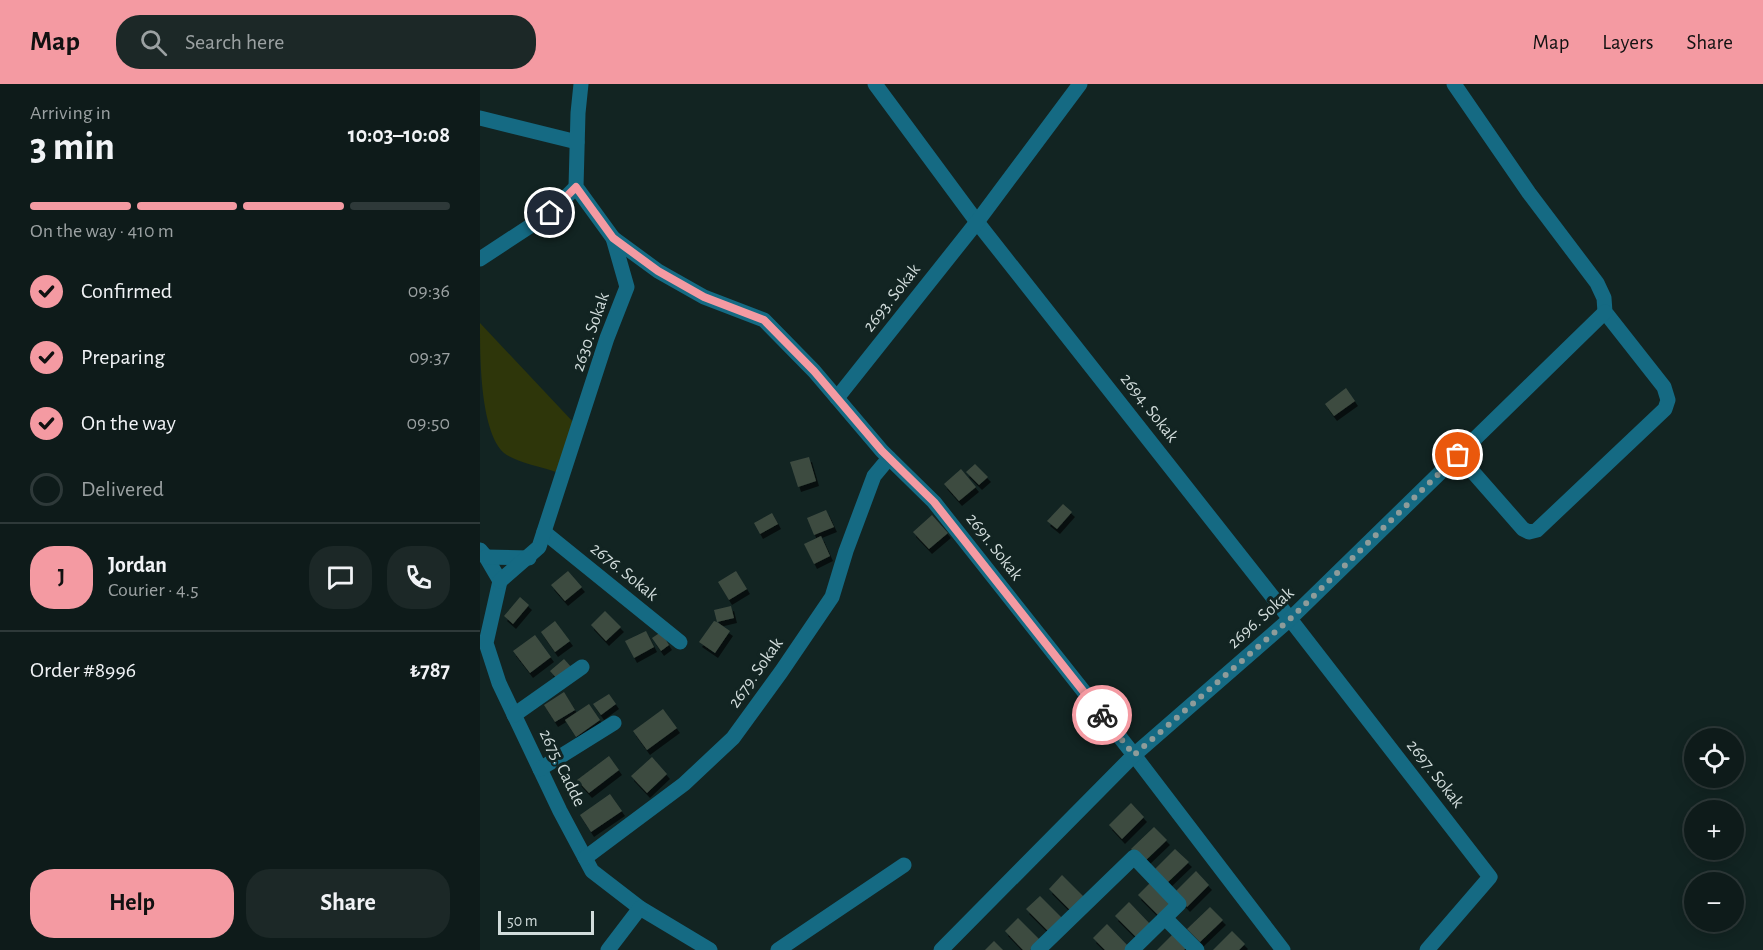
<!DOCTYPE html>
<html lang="en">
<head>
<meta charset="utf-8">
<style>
	body { margin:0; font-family:"Alegreya Sans",sans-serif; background:#1c2827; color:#f1f3f6; height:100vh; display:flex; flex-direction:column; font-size:22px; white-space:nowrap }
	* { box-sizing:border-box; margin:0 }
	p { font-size:20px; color:#9ba1a2 }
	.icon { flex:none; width:33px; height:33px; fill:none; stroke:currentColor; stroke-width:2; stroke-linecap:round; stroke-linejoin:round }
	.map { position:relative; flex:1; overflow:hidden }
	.panel { display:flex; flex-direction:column; background:#0e1b1a; width:480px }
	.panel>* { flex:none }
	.fabs { position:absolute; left:1204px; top:644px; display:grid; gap:12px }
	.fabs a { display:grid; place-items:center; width:60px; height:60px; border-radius:50%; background:#0e1b1a; box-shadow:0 3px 15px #0003,0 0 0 2px #2e3939; font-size:30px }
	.scale { position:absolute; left:18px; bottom:15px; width:96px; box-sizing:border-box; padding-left:6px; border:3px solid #d1dcdb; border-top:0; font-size:16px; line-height:21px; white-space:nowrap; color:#d1dcdb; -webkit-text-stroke:4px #122422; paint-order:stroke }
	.pin { position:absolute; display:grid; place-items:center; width:51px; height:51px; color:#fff; margin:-26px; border:3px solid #fff; border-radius:50%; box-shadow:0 2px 6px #0007 }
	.courier { position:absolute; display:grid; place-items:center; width:60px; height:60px; margin:-30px; border:4px solid #f49aa2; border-radius:50%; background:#fff; color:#222; box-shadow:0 2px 8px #0007 }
	.head em { font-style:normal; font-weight:700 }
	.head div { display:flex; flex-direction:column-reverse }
	.head { display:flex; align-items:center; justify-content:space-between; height:102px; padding:0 30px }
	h1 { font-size:39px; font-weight:700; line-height:45px }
	.bar { display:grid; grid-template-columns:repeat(4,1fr); gap:9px 6px; align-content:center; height:72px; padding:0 30px }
	.bar i { height:8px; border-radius:4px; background:#2e3939 }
	.bar .current { background:#f49aa2 }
	.bar p { grid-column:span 4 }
	.line { display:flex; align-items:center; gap:15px; padding:0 30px; border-top:2px solid #2e3939 }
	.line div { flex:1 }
	.round { display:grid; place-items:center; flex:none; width:63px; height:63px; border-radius:24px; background:#1c2827 }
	ol { padding:0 30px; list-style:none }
	li { display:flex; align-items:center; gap:18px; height:66px }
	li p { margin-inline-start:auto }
	li .icon { padding:6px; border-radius:50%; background:#f49aa2; color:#111; stroke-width:4 }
	li:last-child { color:#9ba1a2 }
	li i { width:33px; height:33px; border:3px solid #2e3939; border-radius:50% }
	.primary-button { display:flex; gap:12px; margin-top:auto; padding:12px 30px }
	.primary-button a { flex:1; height:69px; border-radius:24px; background:#f49aa2; color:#111; font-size:24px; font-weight:700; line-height:69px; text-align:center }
	.primary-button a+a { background:#1c2827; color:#f1f3f6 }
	header { display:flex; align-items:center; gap:36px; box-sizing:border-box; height:84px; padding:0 30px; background:#f49aa2; color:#111 }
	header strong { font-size:28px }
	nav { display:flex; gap:33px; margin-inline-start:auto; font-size:21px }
	.search { width:420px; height:54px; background:#1c2827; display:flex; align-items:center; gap:15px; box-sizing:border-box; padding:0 21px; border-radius:24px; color:#9ba1a2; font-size:22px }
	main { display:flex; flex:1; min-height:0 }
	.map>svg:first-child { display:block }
</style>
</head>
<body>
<header>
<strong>Map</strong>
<div class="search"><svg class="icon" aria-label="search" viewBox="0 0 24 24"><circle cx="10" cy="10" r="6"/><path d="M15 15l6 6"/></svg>Search here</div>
<nav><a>Map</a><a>Layers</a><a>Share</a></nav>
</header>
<main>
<section class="panel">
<div class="head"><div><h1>3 min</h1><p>Arriving in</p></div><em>10:03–10:08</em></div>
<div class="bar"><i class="current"></i><i class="current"></i><i class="current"></i><i></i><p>On the way · 410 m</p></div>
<ol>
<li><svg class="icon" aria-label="check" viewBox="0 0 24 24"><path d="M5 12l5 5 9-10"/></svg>Confirmed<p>09:36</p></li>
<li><svg class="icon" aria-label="check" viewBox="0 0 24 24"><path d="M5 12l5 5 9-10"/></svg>Preparing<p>09:37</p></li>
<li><svg class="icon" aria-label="check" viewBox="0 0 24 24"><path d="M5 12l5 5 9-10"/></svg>On the way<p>09:50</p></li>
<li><i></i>Delivered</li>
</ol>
<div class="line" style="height:108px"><b class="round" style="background:#f49aa2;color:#111">J</b><div><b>Jordan</b><p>Courier · 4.5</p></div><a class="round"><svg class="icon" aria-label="chat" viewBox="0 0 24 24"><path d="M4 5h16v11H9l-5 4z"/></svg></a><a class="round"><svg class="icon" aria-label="phone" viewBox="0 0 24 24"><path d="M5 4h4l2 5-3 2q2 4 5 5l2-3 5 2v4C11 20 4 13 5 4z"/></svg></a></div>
<div class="line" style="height:78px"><div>Order #8996</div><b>₺787</b></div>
<div class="primary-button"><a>Help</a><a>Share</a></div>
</section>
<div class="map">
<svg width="1283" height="866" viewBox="0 0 1283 866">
	<defs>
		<filter id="shadow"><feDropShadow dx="3" dy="5" stdDeviation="0" flood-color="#0009"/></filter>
	</defs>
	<rect width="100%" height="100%" fill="#122422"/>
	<path fill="#2e360a" d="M0 239 95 340 76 388C62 383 35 378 24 369 0 347 0 272 0 239Z"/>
	<g fill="#3e4b41" filter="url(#shadow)">
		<polygon points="866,304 875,317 854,332 845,320"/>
		<polygon points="329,373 336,397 318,403 310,378"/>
		<polygon points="495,380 508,393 499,401 486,388"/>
		<polygon points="481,385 496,403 479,417 464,400"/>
		<polygon points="583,420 592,428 577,445 567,437"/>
		<polygon points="346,426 354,443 334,451 327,434"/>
		<polygon points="292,429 298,440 280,450 274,439"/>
		<polygon points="452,431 468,449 449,465 433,448"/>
		<polygon points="341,452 350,472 334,480 324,460"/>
		<polygon points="88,487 102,503 85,517 71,501"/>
		<polygon points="256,487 267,505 249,516 238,498"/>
		<polygon points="40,513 49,521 33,540 24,532"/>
		<polygon points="251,522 254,534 237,538 250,547 235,569 219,558 234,537 237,538 234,526"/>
		<polygon points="125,527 141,543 126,557 111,541"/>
		<polygon points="75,537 90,557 75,568 61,548"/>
		<polygon points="166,547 174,563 154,574 145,557"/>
		<polygon points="181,548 189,561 181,567 172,554"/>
		<polygon points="55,551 71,573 50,589 33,567"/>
		<polygon points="84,575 93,585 79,597 70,587"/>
		<polygon points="84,608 95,626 75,638 64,621"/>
		<polygon points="129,610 136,620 121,631 113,620"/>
		<polygon points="109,620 120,636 96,653 85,636"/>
		<polygon points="183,625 197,644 167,666 153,647"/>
		<polygon points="129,672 139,686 109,709 97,696"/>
		<polygon points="172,673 187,690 167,709 151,692"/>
		<polygon points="130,710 142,727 111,748 100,731"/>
		<polygon points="651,719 664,733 642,755 629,741"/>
		<polygon points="674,743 687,756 664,778 651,765"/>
		<polygon points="695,765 709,778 686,800 673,787"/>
		<polygon points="716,787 729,801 707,823 694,809"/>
		<polygon points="582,791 604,813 591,827 569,805"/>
		<polygon points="671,798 693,820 680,833 658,811"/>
		<polygon points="560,812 582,834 568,847 546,825"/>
		<polygon points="649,818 671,841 657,854 635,832"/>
		<polygon points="730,823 743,836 720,858 707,845"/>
		<polygon points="538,834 560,856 550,866 543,866 525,847"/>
		<polygon points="627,840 649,863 645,866 625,866 613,854"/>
		<polygon points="752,847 765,860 759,866 733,866"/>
		<polygon points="694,849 708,862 704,866 677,866"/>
		<polygon points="514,857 523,866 505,866"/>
	</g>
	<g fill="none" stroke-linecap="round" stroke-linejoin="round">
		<g stroke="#156a83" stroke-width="15">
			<polyline points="395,0 497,138 810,535 1010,793 947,866"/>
			<polyline points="974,0 1049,109 1117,199 1124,214 1125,228 1184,303 1188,316 1185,325 1057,446 1049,448 1043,445 978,371"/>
			<polyline points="0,34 97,58"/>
			<polyline points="133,154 178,187 224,213 284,236 334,287 402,367 454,418 654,671 803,866"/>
			<polyline points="0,175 70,129 96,103"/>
			<polyline points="357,314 497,138 600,0"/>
			<polyline points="64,448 200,558"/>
			<polyline points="0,466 6,473 20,497 6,559 19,599 80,727 112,787 160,824 230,866"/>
			<polyline points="6,473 49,474"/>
			<polyline points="20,497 59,463 127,254 147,203 133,154 96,103 98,29 101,0"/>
			<polyline points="34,631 102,583"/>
			<polyline points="60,685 134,639"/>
			<polyline points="105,774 204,700 253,654 301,588 352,513 366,467 394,392 409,374"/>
			<polyline points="685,834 717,866"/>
			<polyline points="128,866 160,824"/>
			<polyline points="298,866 424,781"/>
			<polyline points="461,866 654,671 810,535 1125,228"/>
			<polyline points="558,866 654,773 699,820 652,866"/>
		</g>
	</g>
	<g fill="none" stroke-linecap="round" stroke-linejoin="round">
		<polyline stroke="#8e9c9a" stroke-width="6" stroke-dasharray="0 10.8" points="622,631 654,671 810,535 978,371"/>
		<polyline stroke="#f49aa2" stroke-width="8" points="70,129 96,103 133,154 178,187 224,213 284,236 334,287 402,367 454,418 622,631"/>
	</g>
	<g text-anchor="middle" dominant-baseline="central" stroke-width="6" stroke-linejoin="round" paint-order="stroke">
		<g font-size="18" fill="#d1dcdb" stroke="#122422">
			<text transform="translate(412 214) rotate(-52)">2693. Sokak</text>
			<text transform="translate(111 248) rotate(-71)">2630. Sokak</text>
			<text transform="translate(669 324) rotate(52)">2694. Sokak</text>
			<text transform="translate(514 463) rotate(52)">2691. Sokak</text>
			<text transform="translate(144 488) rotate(39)">2676. Sokak</text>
			<text transform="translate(781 534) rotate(-42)">2696. Sokak</text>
			<text transform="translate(276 589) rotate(-55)">2679. Sokak</text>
			<text transform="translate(82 684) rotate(64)">2675. Cadde</text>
			<text transform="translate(955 690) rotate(52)">2697. Sokak</text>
		</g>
	</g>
</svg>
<div class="fabs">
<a><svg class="icon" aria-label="locate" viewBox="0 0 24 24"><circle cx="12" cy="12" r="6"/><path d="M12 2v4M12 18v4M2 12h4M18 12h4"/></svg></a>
<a>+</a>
<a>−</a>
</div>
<div class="scale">50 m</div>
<div class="pin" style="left:978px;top:371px;background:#ea580c"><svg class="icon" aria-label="bag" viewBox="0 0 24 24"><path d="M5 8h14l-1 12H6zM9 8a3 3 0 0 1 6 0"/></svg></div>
<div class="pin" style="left:70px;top:129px;background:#1f2937"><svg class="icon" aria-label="home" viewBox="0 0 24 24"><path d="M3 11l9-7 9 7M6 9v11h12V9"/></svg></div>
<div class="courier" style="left:622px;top:631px"><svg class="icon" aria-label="bike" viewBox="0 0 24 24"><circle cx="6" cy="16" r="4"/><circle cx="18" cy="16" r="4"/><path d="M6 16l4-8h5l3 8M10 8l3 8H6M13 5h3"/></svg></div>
</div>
</main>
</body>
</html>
